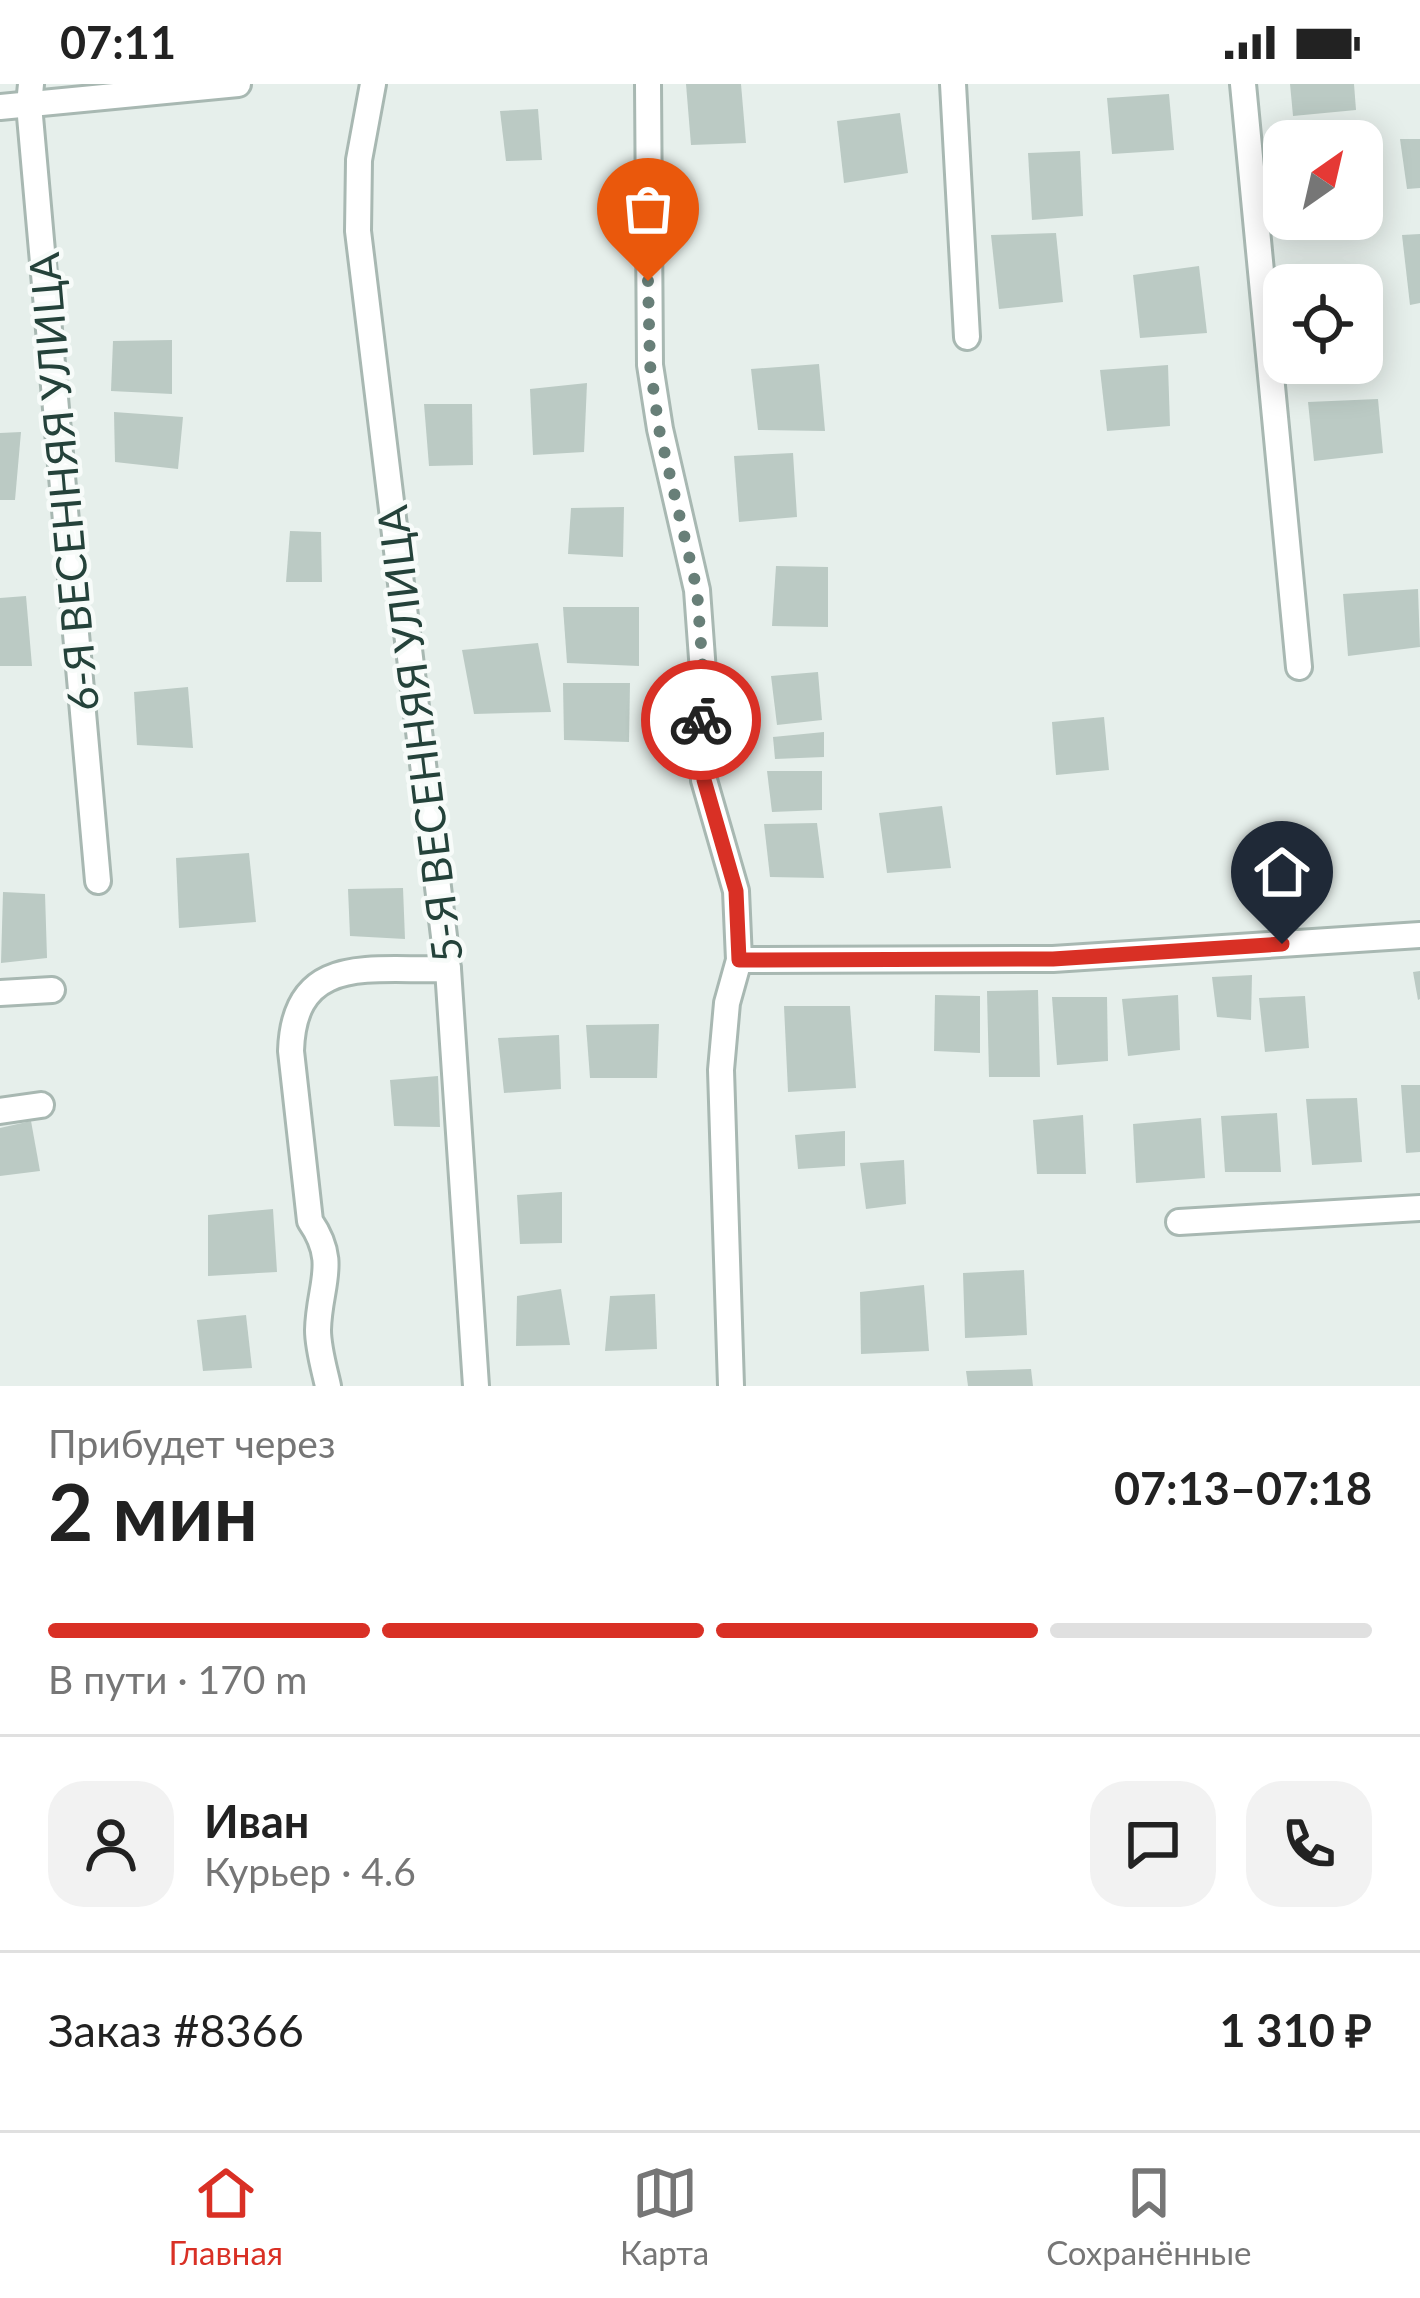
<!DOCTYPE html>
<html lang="ru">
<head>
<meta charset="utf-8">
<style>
	body { margin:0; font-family:Lato,sans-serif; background:#f2f2f2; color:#222; height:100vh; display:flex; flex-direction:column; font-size:45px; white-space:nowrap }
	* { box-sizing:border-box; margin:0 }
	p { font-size:39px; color:#767676 }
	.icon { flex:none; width:66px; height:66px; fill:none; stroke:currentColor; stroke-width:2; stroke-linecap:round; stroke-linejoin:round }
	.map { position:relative; height:1302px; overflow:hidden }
	.drawer { display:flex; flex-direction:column; background:#fff; flex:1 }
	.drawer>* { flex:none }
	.needle { width:78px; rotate:34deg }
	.fabs { position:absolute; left:1263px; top:36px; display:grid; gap:24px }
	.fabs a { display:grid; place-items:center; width:120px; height:120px; border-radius:24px; background:#fff; box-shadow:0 6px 30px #0003; font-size:60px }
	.pin { position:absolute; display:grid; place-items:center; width:102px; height:102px; color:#fff; margin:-123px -51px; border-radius:50% 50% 50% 0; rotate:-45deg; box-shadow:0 0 12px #0007 }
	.pin .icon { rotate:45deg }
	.courier { position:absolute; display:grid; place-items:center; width:120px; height:120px; margin:-60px; border:9px solid #d93025; border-radius:50%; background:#fff; color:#222; box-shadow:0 3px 15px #0007 }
	.headline em { font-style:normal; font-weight:700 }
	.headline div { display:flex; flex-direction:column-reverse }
	.headline { display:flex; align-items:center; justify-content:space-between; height:204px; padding:0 48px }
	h1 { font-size:78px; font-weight:700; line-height:90px }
	.bar { display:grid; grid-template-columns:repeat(4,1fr); gap:18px 12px; align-content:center; height:144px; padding:0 48px }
	.bar i { height:15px; border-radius:9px; background:#e0e0e0 }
	.bar .selected { background:#d93025 }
	.bar p { grid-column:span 4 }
	.line { display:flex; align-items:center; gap:30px; padding:0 48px; border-top:3px solid #e0e0e0 }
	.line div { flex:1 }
	.round { display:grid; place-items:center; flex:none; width:126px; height:126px; border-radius:36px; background:#f2f2f2 }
	.status { display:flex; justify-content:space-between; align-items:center; height:84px; padding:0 60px; background:#fff; direction:ltr }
	.status svg { height:33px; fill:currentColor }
	.tabs { display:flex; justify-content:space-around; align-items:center; height:168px; border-top:3px solid #e0e0e0; background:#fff; font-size:33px; color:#767676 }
	.tabs a { display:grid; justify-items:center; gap:6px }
	.tabs .selected { color:#d93025 }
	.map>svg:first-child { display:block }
</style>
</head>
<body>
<div class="status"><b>07:11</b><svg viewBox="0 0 49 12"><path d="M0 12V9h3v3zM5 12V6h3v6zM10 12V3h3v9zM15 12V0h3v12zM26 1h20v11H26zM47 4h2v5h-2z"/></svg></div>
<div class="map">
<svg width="1420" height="1302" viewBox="0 0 1420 1302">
	<rect width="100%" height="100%" fill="#e6efeb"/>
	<g fill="#bbcac4">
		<polygon points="686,0 741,0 746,59 691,61"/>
		<polygon points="1290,0 1354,0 1356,26 1293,32"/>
		<polygon points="1169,10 1174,66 1112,70 1107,14"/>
		<polygon points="538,25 542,76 506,77 500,27"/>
		<polygon points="900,29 908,89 844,99 837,37"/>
		<polygon points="1400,55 1420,55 1420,104 1407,105"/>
		<polygon points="1080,67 1083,132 1032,136 1028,69"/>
		<polygon points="1056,149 1063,218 999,225 991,151"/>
		<polygon points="1420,150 1420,219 1410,221 1402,151"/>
		<polygon points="1199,182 1207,249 1140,254 1133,191"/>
		<polygon points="172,256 172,310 111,307 113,257"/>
		<polygon points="1306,279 1363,279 1363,281 1308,291"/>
		<polygon points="819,280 825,347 758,346 751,285"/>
		<polygon points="1168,281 1170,342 1107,347 1100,286"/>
		<polygon points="587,299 584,368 533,371 530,305"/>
		<polygon points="1378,315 1383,369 1314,377 1308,318"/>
		<polygon points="424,320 472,320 473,381 429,382"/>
		<polygon points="114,328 183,333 178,385 115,378"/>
		<polygon points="21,348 15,416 0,416 0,349"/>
		<polygon points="793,369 797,433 739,438 734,372"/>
		<polygon points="624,423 623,473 568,470 571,424"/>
		<polygon points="290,447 321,448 322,498 286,498"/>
		<polygon points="776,482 828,483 828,543 772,542"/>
		<polygon points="1418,505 1420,563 1348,572 1343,510"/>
		<polygon points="26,512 32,582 0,582 0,514"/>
		<polygon points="563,523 639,523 639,582 567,579"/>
		<polygon points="538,559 551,628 474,630 462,566"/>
		<polygon points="818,588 822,636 777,641 771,592"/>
		<polygon points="563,599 630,599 629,658 564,656"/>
		<polygon points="188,603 193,664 137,661 134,608"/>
		<polygon points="1104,633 1109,686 1056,691 1052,638"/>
		<polygon points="824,648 824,673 775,675 773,653"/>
		<polygon points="767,687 822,687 822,726 772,728"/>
		<polygon points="942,722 951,784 887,789 879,729"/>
		<polygon points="817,739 824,794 770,793 764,740"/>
		<polygon points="249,769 256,838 179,844 176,774"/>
		<polygon points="403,804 405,855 350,852 348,805"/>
		<polygon points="3,808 45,810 47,874 1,879"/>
		<polygon points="1420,887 1420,915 1418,916 1413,888"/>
		<polygon points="1252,891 1251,936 1217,933 1212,893"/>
		<polygon points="1038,906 1040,993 989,993 987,907"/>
		<polygon points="935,911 980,912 980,969 934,967"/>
		<polygon points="1178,911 1180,966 1128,972 1122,915"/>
		<polygon points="1305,912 1309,964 1265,968 1259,914"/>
		<polygon points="1052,913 1107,913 1108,977 1057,981"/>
		<polygon points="784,922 850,922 856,1004 788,1008"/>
		<polygon points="659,940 657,994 590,994 586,941"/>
		<polygon points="559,951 561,1005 504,1009 498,954"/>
		<polygon points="438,992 440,1043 394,1042 390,996"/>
		<polygon points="1401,1001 1420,1001 1420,1068 1406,1069"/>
		<polygon points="1357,1014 1362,1078 1312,1081 1306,1015"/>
		<polygon points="1277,1029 1281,1088 1225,1088 1221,1032"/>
		<polygon points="1083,1031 1086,1090 1037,1090 1033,1036"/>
		<polygon points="1201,1034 1205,1094 1136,1099 1133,1040"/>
		<polygon points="31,1037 40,1087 0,1092 0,1044"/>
		<polygon points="845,1047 845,1082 798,1085 795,1051"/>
		<polygon points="904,1076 906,1120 866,1125 860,1079"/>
		<polygon points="562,1108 562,1159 520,1160 517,1111"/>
		<polygon points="273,1125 277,1188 208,1192 208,1131"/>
		<polygon points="1024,1186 1027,1251 965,1254 963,1189"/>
		<polygon points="924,1201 929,1267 861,1270 860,1208"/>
		<polygon points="561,1205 570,1261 516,1262 517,1212"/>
		<polygon points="655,1210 657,1265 605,1267 610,1212"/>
		<polygon points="246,1231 252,1284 203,1287 197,1236"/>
		<polygon points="1031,1285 1033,1302 968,1302 966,1287"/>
	</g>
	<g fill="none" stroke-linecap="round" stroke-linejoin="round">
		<g stroke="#a8b8b2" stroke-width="30">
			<g id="street">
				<polyline points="31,0 29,21 98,797"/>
				<polyline points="373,0 359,76 358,147 448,885 476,1302"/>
				<polyline points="648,0 650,281 660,345 697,506 703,588 700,644 704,696 736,807 739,876 727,919 721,986 731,1302"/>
				<polyline points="953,0 967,253"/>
				<polyline points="1243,0 1299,583"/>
				<polyline points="0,23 238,0"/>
				<polyline points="739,876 1053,875 1420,851"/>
				<polyline points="0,909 52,906"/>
				<polyline points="0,1027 41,1021"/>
				<polyline points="1179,1138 1420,1124"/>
				<path d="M328 1302C324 1284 318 1264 318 1246 319 1200 339 1179 310 1137L291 967C294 867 373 888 448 885"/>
			</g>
		</g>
		<use href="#street" stroke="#fff" stroke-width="24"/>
	</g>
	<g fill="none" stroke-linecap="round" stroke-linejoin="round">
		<polyline stroke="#687f78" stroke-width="12" stroke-dasharray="0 21.6" points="648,197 650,281 659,345 697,506 703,588 701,636"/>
		<polyline stroke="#d93025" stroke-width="15" points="701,636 704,696 736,807 739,876 1053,875 1282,860"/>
	</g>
	<g text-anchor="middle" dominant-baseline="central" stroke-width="9" stroke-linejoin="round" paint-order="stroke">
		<g font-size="42" fill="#24423a" stroke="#f7fbf9">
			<text transform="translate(63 398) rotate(-95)">6-Я ВЕСЕННЯЯ УЛИЦА</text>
			<text transform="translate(419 650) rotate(-97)">5-Я ВЕСЕННЯЯ УЛИЦА</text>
		</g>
	</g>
</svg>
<div class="fabs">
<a><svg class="needle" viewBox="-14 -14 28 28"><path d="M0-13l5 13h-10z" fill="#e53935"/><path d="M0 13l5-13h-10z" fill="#767676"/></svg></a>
<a><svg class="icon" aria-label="locate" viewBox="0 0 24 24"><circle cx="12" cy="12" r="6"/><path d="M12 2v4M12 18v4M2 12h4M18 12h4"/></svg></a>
</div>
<div class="pin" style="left:648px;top:197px;background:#ea580c"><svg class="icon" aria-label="bag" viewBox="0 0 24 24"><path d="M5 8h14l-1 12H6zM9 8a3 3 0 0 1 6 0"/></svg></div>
<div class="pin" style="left:1282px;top:860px;background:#1f2937"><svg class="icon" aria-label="home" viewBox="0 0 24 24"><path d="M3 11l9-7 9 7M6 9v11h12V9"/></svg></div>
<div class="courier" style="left:701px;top:636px"><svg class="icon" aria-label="bike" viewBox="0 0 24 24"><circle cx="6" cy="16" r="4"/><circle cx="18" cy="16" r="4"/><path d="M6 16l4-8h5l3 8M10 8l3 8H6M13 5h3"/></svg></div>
</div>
<section class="drawer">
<div class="headline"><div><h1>2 мин</h1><p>Прибудет через</p></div><em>07:13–07:18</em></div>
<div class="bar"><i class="selected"></i><i class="selected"></i><i class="selected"></i><i></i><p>В пути · 170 m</p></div>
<div class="line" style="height:216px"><a class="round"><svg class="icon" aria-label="person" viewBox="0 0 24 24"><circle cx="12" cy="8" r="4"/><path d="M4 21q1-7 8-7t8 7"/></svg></a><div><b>Иван</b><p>Курьер · 4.6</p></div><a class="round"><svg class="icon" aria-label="chat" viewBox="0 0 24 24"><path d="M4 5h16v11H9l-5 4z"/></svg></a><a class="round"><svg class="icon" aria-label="phone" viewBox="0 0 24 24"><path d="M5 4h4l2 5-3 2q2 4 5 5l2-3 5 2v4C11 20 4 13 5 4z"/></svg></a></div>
<div class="line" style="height:156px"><div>Заказ #8366</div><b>1 310 ₽</b></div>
</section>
<nav class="tabs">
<a class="selected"><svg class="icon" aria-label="home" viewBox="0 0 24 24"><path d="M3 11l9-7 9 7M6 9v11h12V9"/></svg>Главная</a>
<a><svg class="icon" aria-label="map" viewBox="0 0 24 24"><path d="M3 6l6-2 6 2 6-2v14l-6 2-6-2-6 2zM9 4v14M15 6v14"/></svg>Карта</a>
<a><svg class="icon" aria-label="saved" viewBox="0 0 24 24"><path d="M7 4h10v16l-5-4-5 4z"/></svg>Сохранённые</a>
</nav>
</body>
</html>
